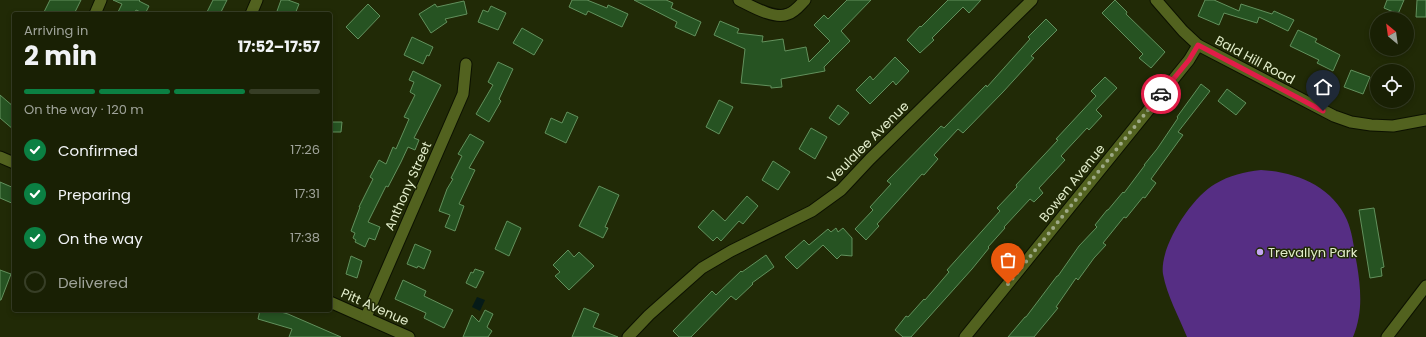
<!DOCTYPE html>
<html lang="en">
<head>
<meta charset="utf-8">
<style>
	body { margin:0; font-family:Poppins,sans-serif; background:#262d13; color:#f1f3f6; height:100vh; display:flex; flex-direction:column; font-size:15px; white-space:nowrap }
	* { box-sizing:border-box; margin:0 }
	p { font-size:13px; color:#9fa39a }
	.icon { flex:none; width:22px; height:22px; fill:none; stroke:currentColor; stroke-width:2; stroke-linecap:round; stroke-linejoin:round }
	.map { position:relative; flex:1; overflow:hidden }
	.side { position:absolute; left:12px; top:12px; width:320px; height:300px; display:flex; flex-direction:column; background:#192004; border-radius:4px; box-shadow:0 2px 6px #0003,0 0 0 1px #373e26 }
	.side>* { flex:none }
	.needle { width:26px; rotate:331deg }
	.buttons { position:absolute; left:1370px; top:12px; display:grid; gap:8px }
	.buttons a { display:grid; place-items:center; width:44px; height:44px; border-radius:50%; background:#192004; box-shadow:0 2px 6px #0003,0 0 0 1px #373e26; font-size:20px }
	.pin { position:absolute; display:grid; place-items:center; width:34px; height:34px; color:#fff; margin:-41px -17px; border-radius:50% 50% 50% 0; rotate:-45deg; box-shadow:0 0 4px #0007 }
	.pin .icon { rotate:45deg }
	.courier { position:absolute; display:grid; place-items:center; width:40px; height:40px; margin:-20px; border:3px solid #e11d48; border-radius:50%; background:#fff; color:#222; box-shadow:0 1px 5px #0007 }
	.head em { font-style:normal; font-weight:700 }
	.head div { display:flex; flex-direction:column-reverse }
	.head { display:flex; align-items:center; justify-content:space-between; height:68px; padding:0 12px }
	h1 { font-size:26px; font-weight:700; line-height:30px }
	.bar { display:grid; grid-template-columns:repeat(4,1fr); gap:6px 4px; align-content:center; height:48px; padding:0 12px }
	.bar i { height:5px; border-radius:3px; background:#373e26 }
	.bar .current { background:#0b8043 }
	.bar p { grid-column:span 4 }
	ol { padding:0 12px; list-style:none }
	li { display:flex; align-items:center; gap:12px; height:44px }
	li p { margin-inline-start:auto }
	li .icon { padding:4px; border-radius:50%; background:#0b8043; color:#fff; stroke-width:4 }
	li:last-child { color:#9fa39a }
	li i { width:22px; height:22px; border:2px solid #373e26; border-radius:50% }
	.map>svg:first-child { display:block }
</style>
</head>
<body>
<div class="map">
<svg width="1426" height="337" viewBox="0 0 1426 337">
	<rect width="100%" height="100%" fill="#212a06"/>
	<path fill="#562e84" d="M1261 170C1296 172 1332 186 1347 220 1353 234 1354 250 1357 265 1361 290 1363 313 1353 337H1187C1179 317 1167 296 1163 274 1159 247 1192 197 1215 184 1230 175 1244 172 1261 170Z"/>
	<polygon fill="#061b18" points="477,297 485,300 480,311 472,307"/>
	<g fill="#265322" stroke="#62915d">
		<polygon points="50,0 81,0 74,14 43,14"/>
		<polygon points="113,0 140,0 139,1 149,6 145,14 136,10 134,14 117,14 122,4"/>
		<polygon points="213,0 227,0 220,14 206,14"/>
		<polygon points="281,0 288,0 299,4 295,14 276,14"/>
		<polygon points="572,0 587,0 607,8 608,5 628,14 622,27 588,11 586,15 569,7"/>
		<polygon points="634,0 666,0 673,3 671,8 701,22 695,36 675,27 677,22"/>
		<polygon points="847,0 871,0 841,31 850,41 824,67 825,71 781,79 782,87 771,88 771,86 741,83 745,49 714,35 720,21 739,29 737,33 763,36 762,42 783,39 785,51 806,47 809,62 830,41 814,25 824,15 828,19"/>
		<polygon points="948,0 981,0 969,13 963,7 932,38 934,40 920,53 907,40 920,26 921,27"/>
		<polygon points="1115,0 1127,12 1126,14 1165,52 1151,68 1139,58 1143,54 1102,13"/>
		<polygon points="1205,0 1214,0 1239,11 1241,4 1272,14 1274,11 1294,20 1288,31 1259,17 1257,23 1224,13 1219,25 1198,16"/>
		<polygon points="1387,0 1404,0 1398,14 1384,8"/>
		<polygon points="1417,0 1426,0 1426,17 1416,17"/>
		<polygon points="464,1 467,14 445,19 447,22 431,33 419,14 435,4 437,7"/>
		<polygon points="368,4 380,16 358,39 346,27"/>
		<polygon points="491,6 506,13 498,30 478,22 483,10 488,12"/>
		<polygon points="1046,19 1057,30 1031,56 1034,58 1003,92 963,133 958,129 934,155 938,159 924,175 922,174 877,224 879,226 866,240 855,229 873,210 870,207 891,184 887,181 941,126 944,128 986,85 987,87 1030,39 1028,37"/>
		<polygon points="522,28 543,40 534,55 513,43"/>
		<polygon points="1298,30 1317,39 1315,42 1340,55 1333,71 1317,63 1319,60 1290,46"/>
		<polygon points="412,37 433,47 429,56 427,55 423,64 404,55"/>
		<polygon points="895,57 909,71 896,85 893,81 870,104 856,90 870,76 873,80"/>
		<polygon points="498,62 513,69 499,99 501,101 489,122 476,114 493,85 488,82"/>
		<polygon points="1351,70 1370,77 1363,94 1344,87"/>
		<polygon points="413,71 441,85 414,138 419,140 415,150 408,147 401,162 388,187 386,186 368,222 380,227 375,240 369,238 365,247 355,242 356,240 353,238 355,233 351,231 360,207 359,207 373,179 370,177 379,160 386,164 393,147 396,149 409,119 404,117 415,95 410,92 414,82 409,80"/>
		<polygon points="1105,77 1117,88 1096,110 1102,116 1089,130 1087,128 1061,156 1065,160 1039,188 1043,193 1034,202 1030,199 1004,227 1005,228 988,247 989,248 972,269 911,337 903,337 895,330 906,316 908,317 924,299 925,300 949,272 947,270 1000,211 997,208 1017,187 1016,185 1058,140 1056,139 1096,96 1091,91"/>
		<polygon points="1201,84 1210,91 1178,132 1183,135 1151,179 1156,183 1145,198 1143,197 1126,218 1124,217 1103,243 1106,245 1094,258 1078,280 1076,278 1056,307 1058,308 1034,337 1008,337 1025,317 1026,317 1057,276 1058,276 1079,246 1097,227 1095,225 1107,210 1108,210 1123,192 1124,193 1145,165 1144,165 1157,149 1178,118 1177,117"/>
		<polygon points="1227,89 1246,103 1236,115 1218,101"/>
		<polygon points="0,95 14,107 14,130 0,118"/>
		<polygon points="719,100 733,107 719,134 706,127"/>
		<polygon points="838,105 849,113 839,125 829,118"/>
		<polygon points="567,112 578,117 566,143 545,133 551,118 562,123"/>
		<polygon points="330,122 342,122 341,132 330,132"/>
		<polygon points="811,128 827,137 815,159 799,149"/>
		<polygon points="470,134 484,142 469,168 475,170 459,204 464,206 455,231 445,227 450,215 439,211 447,189 453,179 451,178 462,156 458,154"/>
		<polygon points="773,161 790,172 778,190 762,180"/>
		<polygon points="0,182 14,188 14,204 0,198"/>
		<polygon points="599,186 619,195 605,227 608,228 603,238 579,226"/>
		<polygon points="747,196 758,206 743,224 739,221 721,241 717,237 713,241 698,227 713,210 725,221"/>
		<polygon points="1374,208 1384,267 1381,268 1382,276 1370,278 1359,210"/>
		<polygon points="507,221 521,228 509,256 495,249"/>
		<polygon points="836,228 838,232 843,228 852,238 852,256 841,255 837,259 823,245 797,269 785,257 804,240 809,245 828,229 831,232"/>
		<polygon points="415,244 431,251 424,269 418,266 417,268 407,264"/>
		<polygon points="568,250 574,257 579,252 594,266 569,290 555,276 560,272 553,265"/>
		<polygon points="766,255 774,267 752,283 753,284 736,300 731,296 691,337 679,337 673,331 712,291 716,295 741,271 742,272"/>
		<polygon points="351,256 362,261 357,278 346,274"/>
		<polygon points="475,269 484,272 476,288 466,283 471,272 473,273"/>
		<polygon points="0,270 11,274 1,300 0,300"/>
		<polygon points="403,280 426,291 424,296 453,310 444,328 424,318 426,313 395,299"/>
		<polygon points="584,308 599,314 593,327 618,337 572,337"/>
		<polygon points="260,310 274,310 288,314 341,337 289,337 292,329 258,319"/>
		<polygon points="485,310 493,314 487,327 492,331 488,337 463,337 472,315 479,322"/>
	</g>
	<g fill="none" stroke-linecap="round" stroke-linejoin="round">
		<g stroke="#0c1101" stroke-width="13">
			<g id="minor">
				<path d="M739 0C751 6 775 20 788 14 795 12 800 5 805 0"/>
				<polyline points="1156,0 1183,31 1198,45 1334,116 1351,122 1371,125 1393,126 1426,120"/>
				<polyline points="95,14 101,0"/>
				<polyline points="251,14 257,0"/>
				<polyline points="0,157 14,163"/>
				<polyline points="330,302 409,337"/>
				<polyline points="366,317 463,94 466,64"/>
				<polyline points="628,337 649,315 702,268 731,251 812,211 841,190 870,159 1032,0"/>
				<polyline points="965,337 1189,60 1198,45"/>
				<polyline points="1387,337 1426,286"/>
			</g>
		</g>
		<use href="#minor" stroke="#52621f" stroke-width="11"/>
	</g>
	<g fill="none" stroke-linecap="round" stroke-linejoin="round">
		<polyline stroke="#9ea986" stroke-width="4" stroke-dasharray="0 7.2" points="1008,284 1161,94"/>
		<polyline stroke="#e11d48" stroke-width="5" points="1161,94 1189,60 1198,45 1323,111"/>
	</g>
	<circle fill="#c4a7f1" stroke="#212a06" stroke-width="1.5" cx="1260" cy="252" r="4"/>
	<g text-anchor="middle" dominant-baseline="central" stroke-width="3" stroke-linejoin="round" paint-order="stroke">
		<g font-size="13" fill="#e2edcb" stroke="#212a06">
			<text transform="translate(1255 60) rotate(28)">Bald Hill Road</text>
			<text transform="translate(868 142) rotate(-45)">Veulalee Avenue</text>
			<text transform="translate(1072 183) rotate(-51)">Bowen Avenue</text>
			<text transform="translate(408 186) rotate(-66)">Anthony Street</text>
			<text transform="translate(375 307) rotate(24)">Pitt Avenue</text>
		</g>
		<g font-size="13" fill="#e2edcb" stroke="#212a06" text-anchor="start">
			<text x="1268" y="252">Trevallyn Park</text>
		</g>
	</g>
</svg>
<div class="buttons">
<a><svg class="needle" viewBox="-14 -14 28 28"><path d="M0-13l5 13h-10z" fill="#e53935"/><path d="M0 13l5-13h-10z" fill="#9fa39a"/></svg></a>
<a><svg class="icon" aria-label="locate" viewBox="0 0 24 24"><circle cx="12" cy="12" r="6"/><path d="M12 2v4M12 18v4M2 12h4M18 12h4"/></svg></a>
</div>
<div class="pin" style="left:1008px;top:284px;background:#ea580c"><svg class="icon" aria-label="bag" viewBox="0 0 24 24"><path d="M5 8h14l-1 12H6zM9 8a3 3 0 0 1 6 0"/></svg></div>
<div class="pin" style="left:1323px;top:111px;background:#1f2937"><svg class="icon" aria-label="home" viewBox="0 0 24 24"><path d="M3 11l9-7 9 7M6 9v11h12V9"/></svg></div>
<div class="courier" style="left:1161px;top:94px"><svg class="icon" aria-label="car" viewBox="0 0 24 24"><path d="M5 17H2v-5l4-1 3-4h7l3 4 3 1v5h-3M9 17h6M6 11h13"/><circle cx="7" cy="17" r="2"/><circle cx="17" cy="17" r="2"/></svg></div>
<section class="side">
<div class="head"><div><h1>2 min</h1><p>Arriving in</p></div><em>17:52–17:57</em></div>
<div class="bar"><i class="current"></i><i class="current"></i><i class="current"></i><i></i><p>On the way · 120 m</p></div>
<ol>
<li><svg class="icon" aria-label="check" viewBox="0 0 24 24"><path d="M5 12l5 5 9-10"/></svg>Confirmed<p>17:26</p></li>
<li><svg class="icon" aria-label="check" viewBox="0 0 24 24"><path d="M5 12l5 5 9-10"/></svg>Preparing<p>17:31</p></li>
<li><svg class="icon" aria-label="check" viewBox="0 0 24 24"><path d="M5 12l5 5 9-10"/></svg>On the way<p>17:38</p></li>
<li><i></i>Delivered</li>
</ol>
</section>
</div>
</body>
</html>
